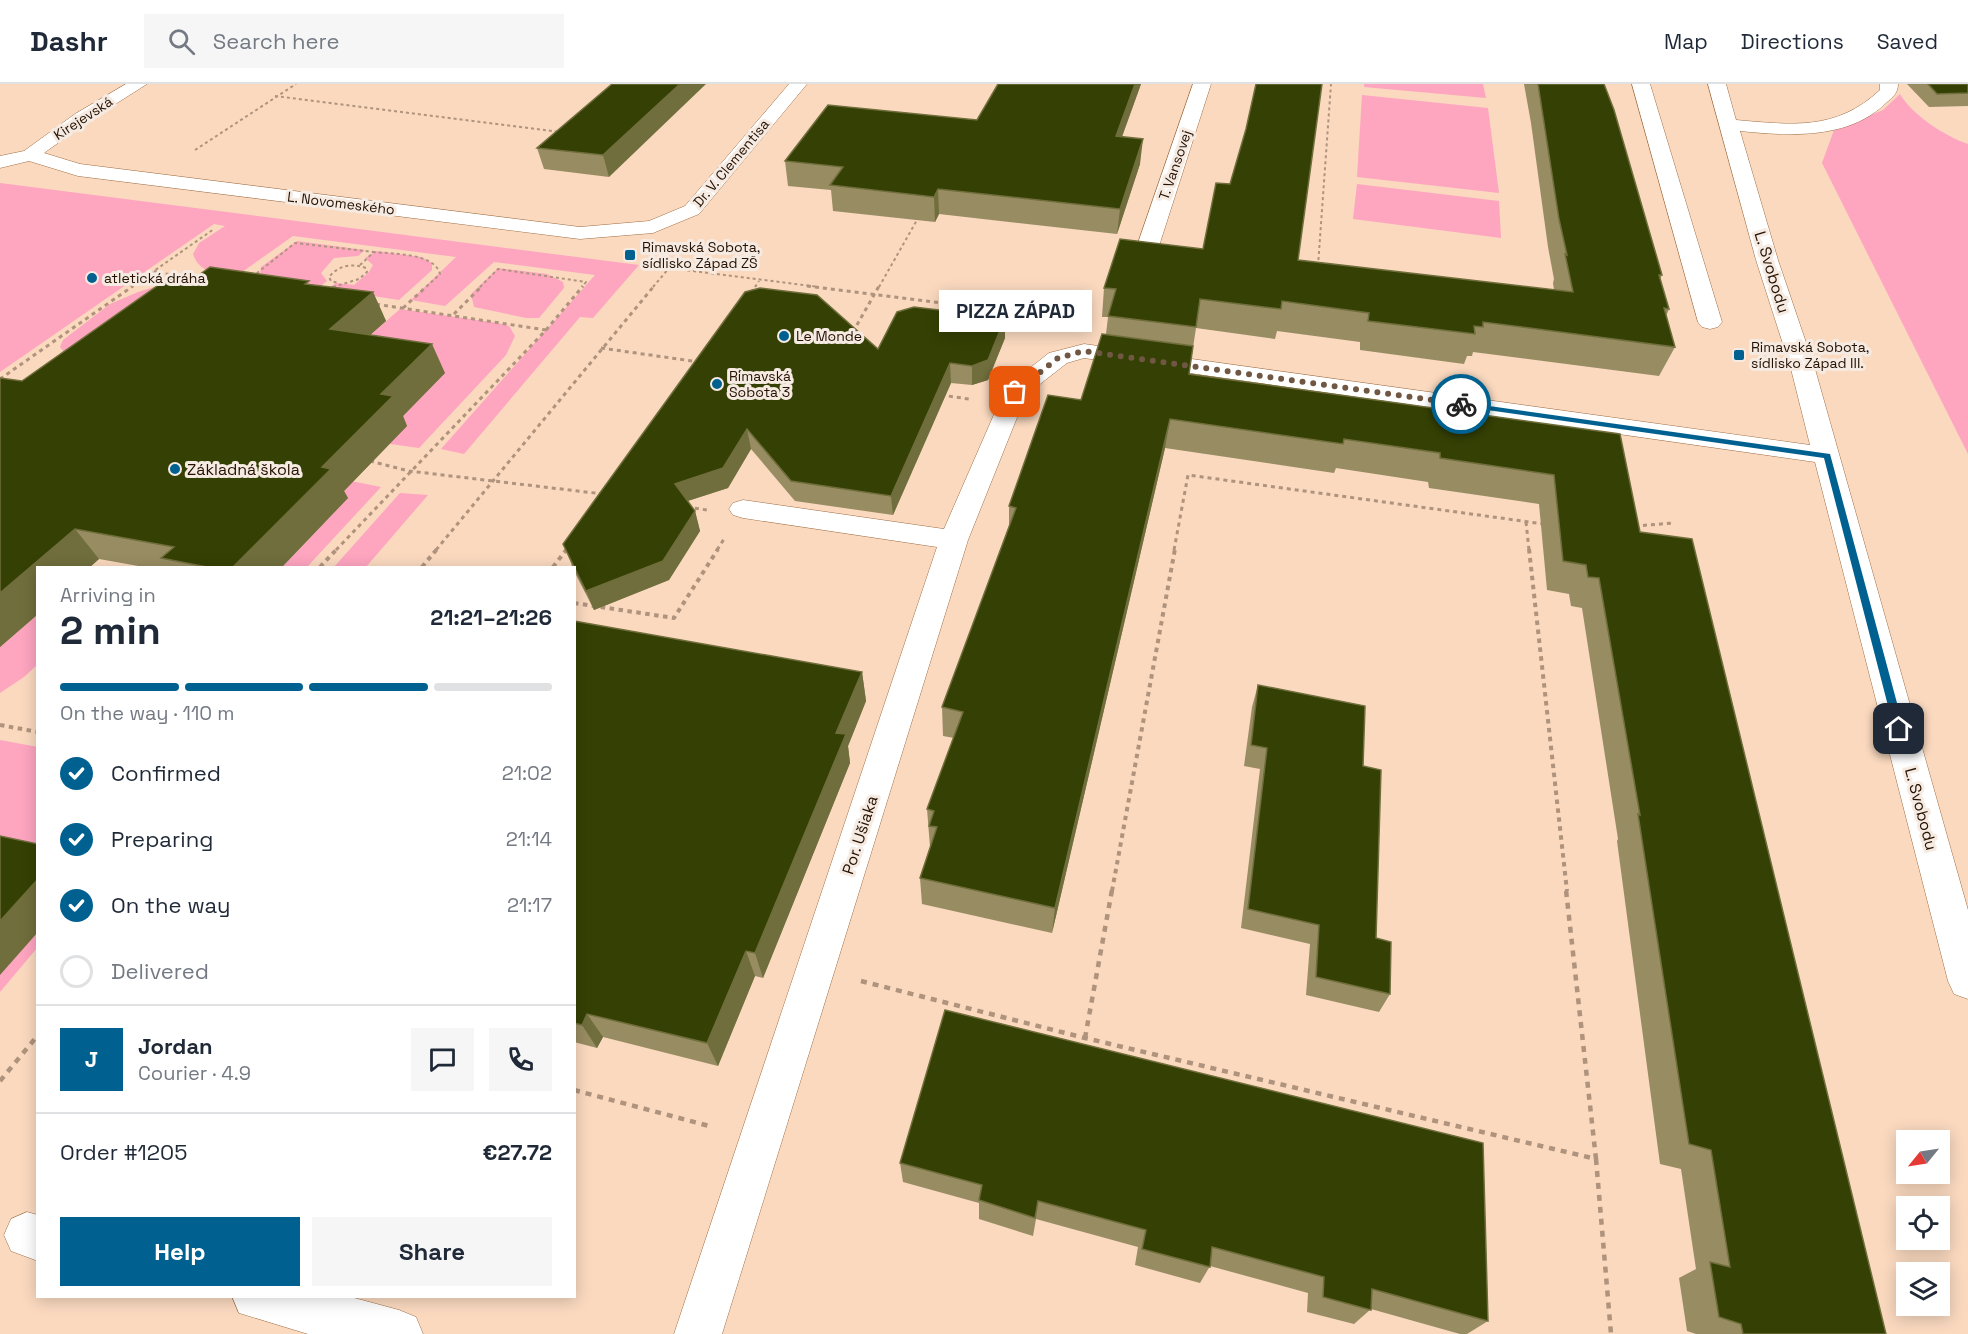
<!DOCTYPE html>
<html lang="en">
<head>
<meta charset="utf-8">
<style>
	body { margin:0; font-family:"Space Grotesk",sans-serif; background:#f6f6f7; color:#1f2937; height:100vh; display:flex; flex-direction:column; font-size:22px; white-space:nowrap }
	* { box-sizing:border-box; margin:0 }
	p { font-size:20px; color:#747a83 }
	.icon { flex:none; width:33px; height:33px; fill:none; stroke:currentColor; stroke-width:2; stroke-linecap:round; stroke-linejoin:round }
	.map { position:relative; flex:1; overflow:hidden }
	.sheet { position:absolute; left:36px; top:482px; width:540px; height:732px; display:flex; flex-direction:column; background:#fff; border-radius:0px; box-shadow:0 3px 15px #0003 }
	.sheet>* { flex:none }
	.needle { width:39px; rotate:240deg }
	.tools { position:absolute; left:1896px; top:1046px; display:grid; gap:12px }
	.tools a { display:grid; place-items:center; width:54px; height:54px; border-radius:0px; background:#fff; box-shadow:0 3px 15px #0003; font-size:30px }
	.pin { position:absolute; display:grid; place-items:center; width:51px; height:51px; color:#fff; margin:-26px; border-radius:12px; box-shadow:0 3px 9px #0006 }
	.courier { position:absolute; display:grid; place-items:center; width:60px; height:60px; margin:-30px; border:4px solid #006190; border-radius:50%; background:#fff; color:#222; box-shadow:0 2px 8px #0007 }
	.bubble { position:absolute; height:42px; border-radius:0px; background:#fff; box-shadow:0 3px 15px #0003; font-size:20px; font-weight:800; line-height:42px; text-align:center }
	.overview em { font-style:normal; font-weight:800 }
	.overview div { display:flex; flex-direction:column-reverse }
	.overview { display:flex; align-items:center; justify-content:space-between; height:102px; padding:0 24px }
	h1 { font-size:39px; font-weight:800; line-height:45px }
	.bar { display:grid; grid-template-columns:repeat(4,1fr); gap:9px 6px; align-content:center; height:72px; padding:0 24px }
	.bar i { height:8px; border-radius:4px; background:#e0e1e3 }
	.bar .active { background:#006190 }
	.bar p { grid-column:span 4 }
	.line { display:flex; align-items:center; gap:15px; padding:0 24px; border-top:2px solid #e0e1e3 }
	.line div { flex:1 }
	.round { display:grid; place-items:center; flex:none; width:63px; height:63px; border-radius:0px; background:#f6f6f7 }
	ol { padding:0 24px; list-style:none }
	li { display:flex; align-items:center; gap:18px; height:66px }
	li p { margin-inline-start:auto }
	li .icon { padding:6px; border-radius:50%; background:#006190; color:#fff; stroke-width:4 }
	li:last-child { color:#747a83 }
	li i { width:33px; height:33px; border:3px solid #e0e1e3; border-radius:50% }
	.primary-button { display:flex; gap:12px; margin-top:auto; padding:12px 24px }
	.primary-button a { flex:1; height:69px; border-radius:0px; background:#006190; color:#fff; font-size:24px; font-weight:800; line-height:69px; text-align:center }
	.primary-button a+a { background:#f6f6f7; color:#1f2937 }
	header { display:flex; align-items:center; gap:36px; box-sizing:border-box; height:84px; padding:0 30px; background:#fff; border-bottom:2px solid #e0e1e3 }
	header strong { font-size:28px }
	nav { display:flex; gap:33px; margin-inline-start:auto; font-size:21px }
	.search { width:420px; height:54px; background:#f6f6f7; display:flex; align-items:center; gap:15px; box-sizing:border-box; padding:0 21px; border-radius:0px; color:#747a83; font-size:22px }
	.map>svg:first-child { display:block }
</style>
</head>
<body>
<header>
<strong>Dashr</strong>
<div class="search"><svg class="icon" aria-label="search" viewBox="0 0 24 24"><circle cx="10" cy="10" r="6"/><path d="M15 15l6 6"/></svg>Search here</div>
<nav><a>Map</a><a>Directions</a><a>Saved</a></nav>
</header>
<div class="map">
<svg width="1968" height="1250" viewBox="0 0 1968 1250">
	<rect width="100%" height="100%" fill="#fad9bf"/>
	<g fill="#fea5c0">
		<polygon points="1364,0 1483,0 1486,14 1364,3"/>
		<path d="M1900 10C1911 30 1946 53 1968 60V370L1822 79 1834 46 1883 26Z"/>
		<polygon points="1362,11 1488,24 1499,109 1357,93"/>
		<path d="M0 99 639 181 593 234 580 233 464 370 441 365 595 191 494 178 445 222 411 216 456 173 293 152 235 193C218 190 199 189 193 170L199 159 225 142 214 140 0 288Z"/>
		<polygon points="1357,100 1499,117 1501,154 1353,135"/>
		<polygon points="297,157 365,166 358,172 334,174 321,189 327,197 318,204 262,195 260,190 261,183"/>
		<polygon points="376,167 421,173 432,179 432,186 399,216 328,205 336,199 354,201 369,188 373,181 365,174"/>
		<polygon points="498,184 547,190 563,198 564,204 539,234 526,234 474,223 471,210"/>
		<polygon points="171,198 65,269 60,263 63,256 110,220 138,208"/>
		<polygon points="400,225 498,239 509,242 515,252 506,271 419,364 390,360 344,274"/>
		<polygon points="341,395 381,403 307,483 282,483 347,415 325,411"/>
		<polygon points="400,409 428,411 366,483 334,483"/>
		<polygon points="37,530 37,581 24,593 0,609 0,563"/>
		<polygon points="0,656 38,663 37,864 0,908"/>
	</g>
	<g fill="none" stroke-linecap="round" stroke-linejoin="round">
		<g stroke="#9f6e44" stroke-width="1">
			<g id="minor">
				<polygon points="126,0 147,0 87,38 44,69 80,80 580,143 649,137 685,122 789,0 807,0 699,130 653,149 580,155 78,92 29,77 0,84 0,72 24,67 75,30"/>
				<polygon points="1193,0 1211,0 1159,162 1156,167 1148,168 1140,167 1137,162"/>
				<polygon points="1632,0 1650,0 1722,238 1718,243 1710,245 1702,243 1698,238"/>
				<path d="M1708 0H1726L1736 36C1793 41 1836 47 1880 6V0H1898C1898 9 1893 13 1886 19 1848 56 1789 52 1740 47L1778 176 1815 285 1968 826V915L1954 910 1948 897 1815 378 1084 274 1067 279 1026 311 968 456 722 1250H674L937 463 743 434 733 431 729 425 733 419 743 416 944 445 1006 303 1049 269 1084 260 1810 361 1791 285 1756 176Z"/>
				<polygon points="27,1128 38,1131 38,1177 11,1167 4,1151 11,1135"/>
				<polygon points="232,1212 347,1212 399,1226 416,1233 423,1250 308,1250 239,1229"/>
			</g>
		</g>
		<g stroke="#af937d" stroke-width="2" stroke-dasharray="3 3" stroke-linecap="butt">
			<polyline points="275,12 560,48"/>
			<polyline points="195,66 296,0"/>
			<polyline points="665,173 669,184 819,203"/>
			<path d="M360 181 374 168C393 170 435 169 440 190L426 203"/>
			<polyline points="1318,182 1331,0"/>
			<polyline points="154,187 178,192"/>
			<polyline points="252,193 295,159 374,168"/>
			<polyline points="131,203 214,145"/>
			<path d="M333 203 359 195 367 188 366 184C352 179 339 181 329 193L331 197 338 199"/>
			<polyline points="480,203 498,185 586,198 582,203"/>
			<polyline points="653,203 669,184"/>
			<polyline points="755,203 759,197"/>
			<polyline points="879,203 917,136"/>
		</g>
		<g stroke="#af937d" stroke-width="3" stroke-dasharray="4 4" stroke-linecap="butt">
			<polyline points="807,202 1045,232"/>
			<polyline points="330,205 336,202"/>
			<polyline points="751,209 756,202"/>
			<polyline points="403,224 427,202"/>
			<polyline points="454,230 482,202"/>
			<polyline points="546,246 583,202"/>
			<polyline points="853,248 879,202"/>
			<polyline points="601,264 699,278"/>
			<polyline points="0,295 133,202"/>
			<polyline points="941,311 969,315"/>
			<polyline points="370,377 409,387 603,410"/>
			<polyline points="687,423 707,426"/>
			<polyline points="1526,438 1529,466"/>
			<polyline points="1635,442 1674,439"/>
			<polyline points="336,466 546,246 375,220"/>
			<polyline points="436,466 654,202"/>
			<polyline points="566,466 568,463"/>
			<polyline points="717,466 724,455"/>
			<polyline points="1174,466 1188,391 1544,440"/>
		</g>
		<g stroke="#af937d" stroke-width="4" stroke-dasharray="4.5 4.5" stroke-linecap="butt">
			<polyline points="1529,465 1567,807"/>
			<polyline points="320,483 337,465"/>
			<polyline points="422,483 437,465"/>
			<polyline points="553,483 567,465"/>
			<polyline points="574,519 674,534 718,465"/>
			<polyline points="0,641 38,648"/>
			<polyline points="1112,807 1175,465"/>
		</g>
		<g stroke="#af937d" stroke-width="4.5" stroke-dasharray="6 6" stroke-linecap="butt">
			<polyline points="861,897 1085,954 1596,1075 1566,806"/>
			<polyline points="1085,954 1112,806"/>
			<polyline points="0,997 38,951"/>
			<polyline points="574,1006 713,1043"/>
			<polyline points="1596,1075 1611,1250"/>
		</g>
		<use href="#minor" fill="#fff" fill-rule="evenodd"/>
	</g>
	<g fill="#988c62">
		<polygon points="612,0 609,93 544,85 537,64"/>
		<polygon points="998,0 1141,0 1122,53 1140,80 1117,150 939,130 935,138 833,127 831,106 788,102 785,77 977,36"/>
		<polygon points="1524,0 1604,0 1662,191 1660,195 1669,225 1666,232 1675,263 1659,292 1473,268 1472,272 1467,272 1464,280 1360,266 1360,258 1277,247 1275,255 1196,244 1189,290 1620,350 1640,448 1886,1250 1696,1250 1687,1247 1679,1194 1696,1185 1681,1085 1660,1080 1617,757 1618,755 1582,524 1571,522 1569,510 1547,506 1539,420 1429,404 1428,398 1336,384 1334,389 1165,364 1052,849 922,820 920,794 930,763 927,725 954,654 943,652 942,623 1009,443 1009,422 1081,316 1106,250 1108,233 1102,233 1104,204 1298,176 1554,206 1553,199 1554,195 1548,163 1531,39"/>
		<polygon points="1907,0 1968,0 1968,22 1929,23"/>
		<polygon points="196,193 310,201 373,208 386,237 370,251 445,289 403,332 407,342 344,407 348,414 282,483 144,483 99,475 90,483 38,483 38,530 0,563 0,294 22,297"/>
		<polygon points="1005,234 1005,254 988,296 972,301 951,299 893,431 795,417 751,365 728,404 688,417 695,427 700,447 669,496 594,526 574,487 574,483 572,483 571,479 563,460 878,265"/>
		<polygon points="574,537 862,588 866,617 848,662 850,679 763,894 755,892 718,982 603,953 597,964 574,958"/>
		<polygon points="1258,601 1363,682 1376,854 1390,910 1379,928 1306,911 1310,860 1241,844 1260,685 1244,682 1252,623"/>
		<polygon points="945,926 1488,1237 1467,1250 1460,1250 1371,1225 1354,1240 1307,1228 1308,1209 1210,1182 1200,1199 1135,1181 1138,1163 1036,1135 1033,1152 979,1135 979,1119 903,1098 900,1079"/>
	</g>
	<g fill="#706e3c">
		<polygon points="680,0 706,0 609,93 603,71"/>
		<polygon points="1135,0 1141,0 1113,77 1116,52"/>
		<polygon points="1143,55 1140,80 1117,150 1120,125"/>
		<polygon points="938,105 939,130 935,138 934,113"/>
		<polygon points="373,208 386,237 344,274 330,245"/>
		<polygon points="1005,234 1005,254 988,296 972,301 972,282"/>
		<polygon points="432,260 445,289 403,332 407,342 344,407 348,414 282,483 233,483 322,383 381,310"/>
		<polygon points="950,279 951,299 893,431 891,412"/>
		<polygon points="1170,335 1165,364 1052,849 1055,824"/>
		<polygon points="747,345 751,365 728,404 681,419 675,400"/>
		<polygon points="695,427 700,447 669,496 594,526 586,507"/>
		<polygon points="75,445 99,475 90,483 38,483 38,530 0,563 0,509"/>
		<polygon points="862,588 866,617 848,662 850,679 763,894 755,869 836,649"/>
		<polygon points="38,795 38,848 0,891 0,837"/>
		<polygon points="746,867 755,892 718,982 707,959"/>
		<polygon points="587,930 603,953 597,964 582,941"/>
	</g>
	<g fill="#354004" stroke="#706e3c" stroke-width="1.5">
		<polygon points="612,0 680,0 603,71 537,64"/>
		<polygon points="998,0 1135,0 1116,52 1143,55 1120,125 938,105 934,113 830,101 843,83 785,77 828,21 977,36"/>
		<polygon points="1256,0 1322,0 1298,176 1573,208 1565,170 1567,171 1559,135 1538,0 1604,0 1614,26 1662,191 1659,191 1669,225 1664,224 1675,263 1483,238 1483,243 1474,242 1475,250 1368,237 1369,229 1282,217 1281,225 1200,215 1196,243 1108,232 1116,205 1104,204 1120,155 1203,165 1216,99 1230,100 1246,45"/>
		<polygon points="1928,0 1968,0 1968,9 1937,10"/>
		<polygon points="210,183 309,197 305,200 373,208 330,245 432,260 381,310 393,312 322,383 331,385 233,483 207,483 161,474 174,463 75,445 0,509 0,294 22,297 174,190 196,193"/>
		<polygon points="760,204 817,211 878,265 897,228 914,223 1005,234 988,276 972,282 950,279 891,412 791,397 747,345 723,384 675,400 695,427 663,477 586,507 563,460 745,208"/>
		<polygon points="1102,250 1193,262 1189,290 1620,350 1640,448 1692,455 1886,1250 1743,1250 1741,1240 1719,1233 1710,1178 1730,1183 1711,1066 1689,1060 1638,730 1640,731 1599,494 1588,493 1586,481 1563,477 1554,391 1440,374 1440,369 1344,355 1343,360 1170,335 1055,824 920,794 937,743 929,742 934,727 927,725 963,628 942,623 1016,424 1009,422 1021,388 1048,311 1081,316"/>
		<polygon points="574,537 862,588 836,649 846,650 755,869 746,867 707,959 587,930 582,941 574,939"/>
		<polygon points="1258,601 1365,622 1363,682 1381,686 1376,854 1391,858 1390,910 1316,893 1319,841 1248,825 1267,664 1251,661"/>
		<polygon points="0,752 38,760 38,795 0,837"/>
		<polygon points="945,926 1483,1059 1488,1237 1372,1205 1371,1226 1323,1213 1324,1193 1212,1163 1210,1183 1142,1165 1146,1146 1038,1117 1035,1134 979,1116 982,1101 900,1079"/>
	</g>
	<polygon fill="#006190" points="1461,318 1830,370 1904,645 1903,648 1896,648 1894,645 1824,374 1459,322 1459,319"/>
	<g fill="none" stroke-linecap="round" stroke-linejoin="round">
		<polyline stroke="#6f5744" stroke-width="6" stroke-dasharray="0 10.8" points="1015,308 1058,274 1084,267 1461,320"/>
	</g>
	<g fill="#006190" stroke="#f6ebe2" stroke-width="2">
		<rect x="624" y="165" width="12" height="12" rx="3"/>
		<circle cx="92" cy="194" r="6"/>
		<circle cx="784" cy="252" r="6"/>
		<rect x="1733" y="265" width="12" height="12" rx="3"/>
		<circle cx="717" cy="300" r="6"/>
		<circle cx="175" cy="385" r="6"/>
	</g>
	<g text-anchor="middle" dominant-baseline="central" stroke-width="6" stroke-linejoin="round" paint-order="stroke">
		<g font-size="14" fill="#241102" stroke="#f6ebe2">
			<text transform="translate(83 34) rotate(-33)">Kirejevská</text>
			<text transform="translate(731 79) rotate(-50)">Dr. V. Clementisa</text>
			<text transform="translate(1175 81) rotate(-71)">T. Vansovej</text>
			<text transform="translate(341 119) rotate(7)">L. Novomeského</text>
		</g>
		<g font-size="14" fill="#241102" stroke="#f6ebe2" text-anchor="start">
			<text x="642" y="163">Rimavská Sobota,<tspan x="642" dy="16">sídlisko Západ ZŠ</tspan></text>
			<text x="104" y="194">atletická dráha</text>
			<text x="796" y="252">Le Monde</text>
			<text x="1751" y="263">Rimavská Sobota,<tspan x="1751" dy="16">sídlisko Západ III.</tspan></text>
			<text x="729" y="292">Rimavská<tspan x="729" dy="16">Sobota 3</tspan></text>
		</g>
		<g font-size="16" fill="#241102" stroke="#f6ebe2">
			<text transform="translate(1772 188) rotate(73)">L. Svobodu</text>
			<text transform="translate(1921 725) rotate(75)">L. Svobodu</text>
			<text transform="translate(860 751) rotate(-72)">Por. Ušiaka</text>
		</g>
		<g font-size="16" fill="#241102" stroke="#f6ebe2" text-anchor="start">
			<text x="187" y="385">Základná škola</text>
		</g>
	</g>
</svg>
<div class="tools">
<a><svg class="needle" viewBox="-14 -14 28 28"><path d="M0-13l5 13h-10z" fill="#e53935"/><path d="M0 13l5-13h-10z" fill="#747a83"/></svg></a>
<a><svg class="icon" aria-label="locate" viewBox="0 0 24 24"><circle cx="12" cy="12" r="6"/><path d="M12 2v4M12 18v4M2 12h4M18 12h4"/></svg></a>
<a><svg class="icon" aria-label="layers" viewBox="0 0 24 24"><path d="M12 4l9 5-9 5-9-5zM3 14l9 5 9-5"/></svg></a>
</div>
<div class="pin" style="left:1015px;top:308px;background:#ea580c"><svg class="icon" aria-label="bag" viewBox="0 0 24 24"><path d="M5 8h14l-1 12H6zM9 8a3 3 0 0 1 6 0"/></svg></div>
<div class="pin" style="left:1899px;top:645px;background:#1f2937"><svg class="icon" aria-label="home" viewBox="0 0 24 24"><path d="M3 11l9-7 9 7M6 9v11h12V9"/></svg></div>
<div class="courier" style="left:1461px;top:320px"><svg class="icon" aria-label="bike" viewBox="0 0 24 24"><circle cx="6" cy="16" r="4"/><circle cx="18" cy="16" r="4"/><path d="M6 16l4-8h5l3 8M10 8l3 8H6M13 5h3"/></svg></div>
<div class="bubble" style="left:939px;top:206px;width:153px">PIZZA ZÁPAD</div>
<section class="sheet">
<div class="overview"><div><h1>2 min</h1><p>Arriving in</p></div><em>21:21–21:26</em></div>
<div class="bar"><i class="active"></i><i class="active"></i><i class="active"></i><i></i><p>On the way · 110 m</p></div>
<ol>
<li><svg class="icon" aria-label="check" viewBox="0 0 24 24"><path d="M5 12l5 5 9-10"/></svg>Confirmed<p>21:02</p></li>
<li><svg class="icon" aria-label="check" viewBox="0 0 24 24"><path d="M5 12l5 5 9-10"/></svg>Preparing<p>21:14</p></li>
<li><svg class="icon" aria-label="check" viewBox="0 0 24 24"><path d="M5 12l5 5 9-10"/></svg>On the way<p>21:17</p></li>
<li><i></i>Delivered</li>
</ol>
<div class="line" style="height:108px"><b class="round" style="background:#006190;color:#fff">J</b><div><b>Jordan</b><p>Courier · 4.9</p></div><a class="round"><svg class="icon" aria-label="chat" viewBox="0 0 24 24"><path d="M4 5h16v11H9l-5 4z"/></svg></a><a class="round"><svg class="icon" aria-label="phone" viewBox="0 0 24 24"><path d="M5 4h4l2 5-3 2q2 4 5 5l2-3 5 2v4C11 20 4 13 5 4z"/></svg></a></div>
<div class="line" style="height:78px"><div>Order #1205</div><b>€27.72</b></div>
<div class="primary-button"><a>Help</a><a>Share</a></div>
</section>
</div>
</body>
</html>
